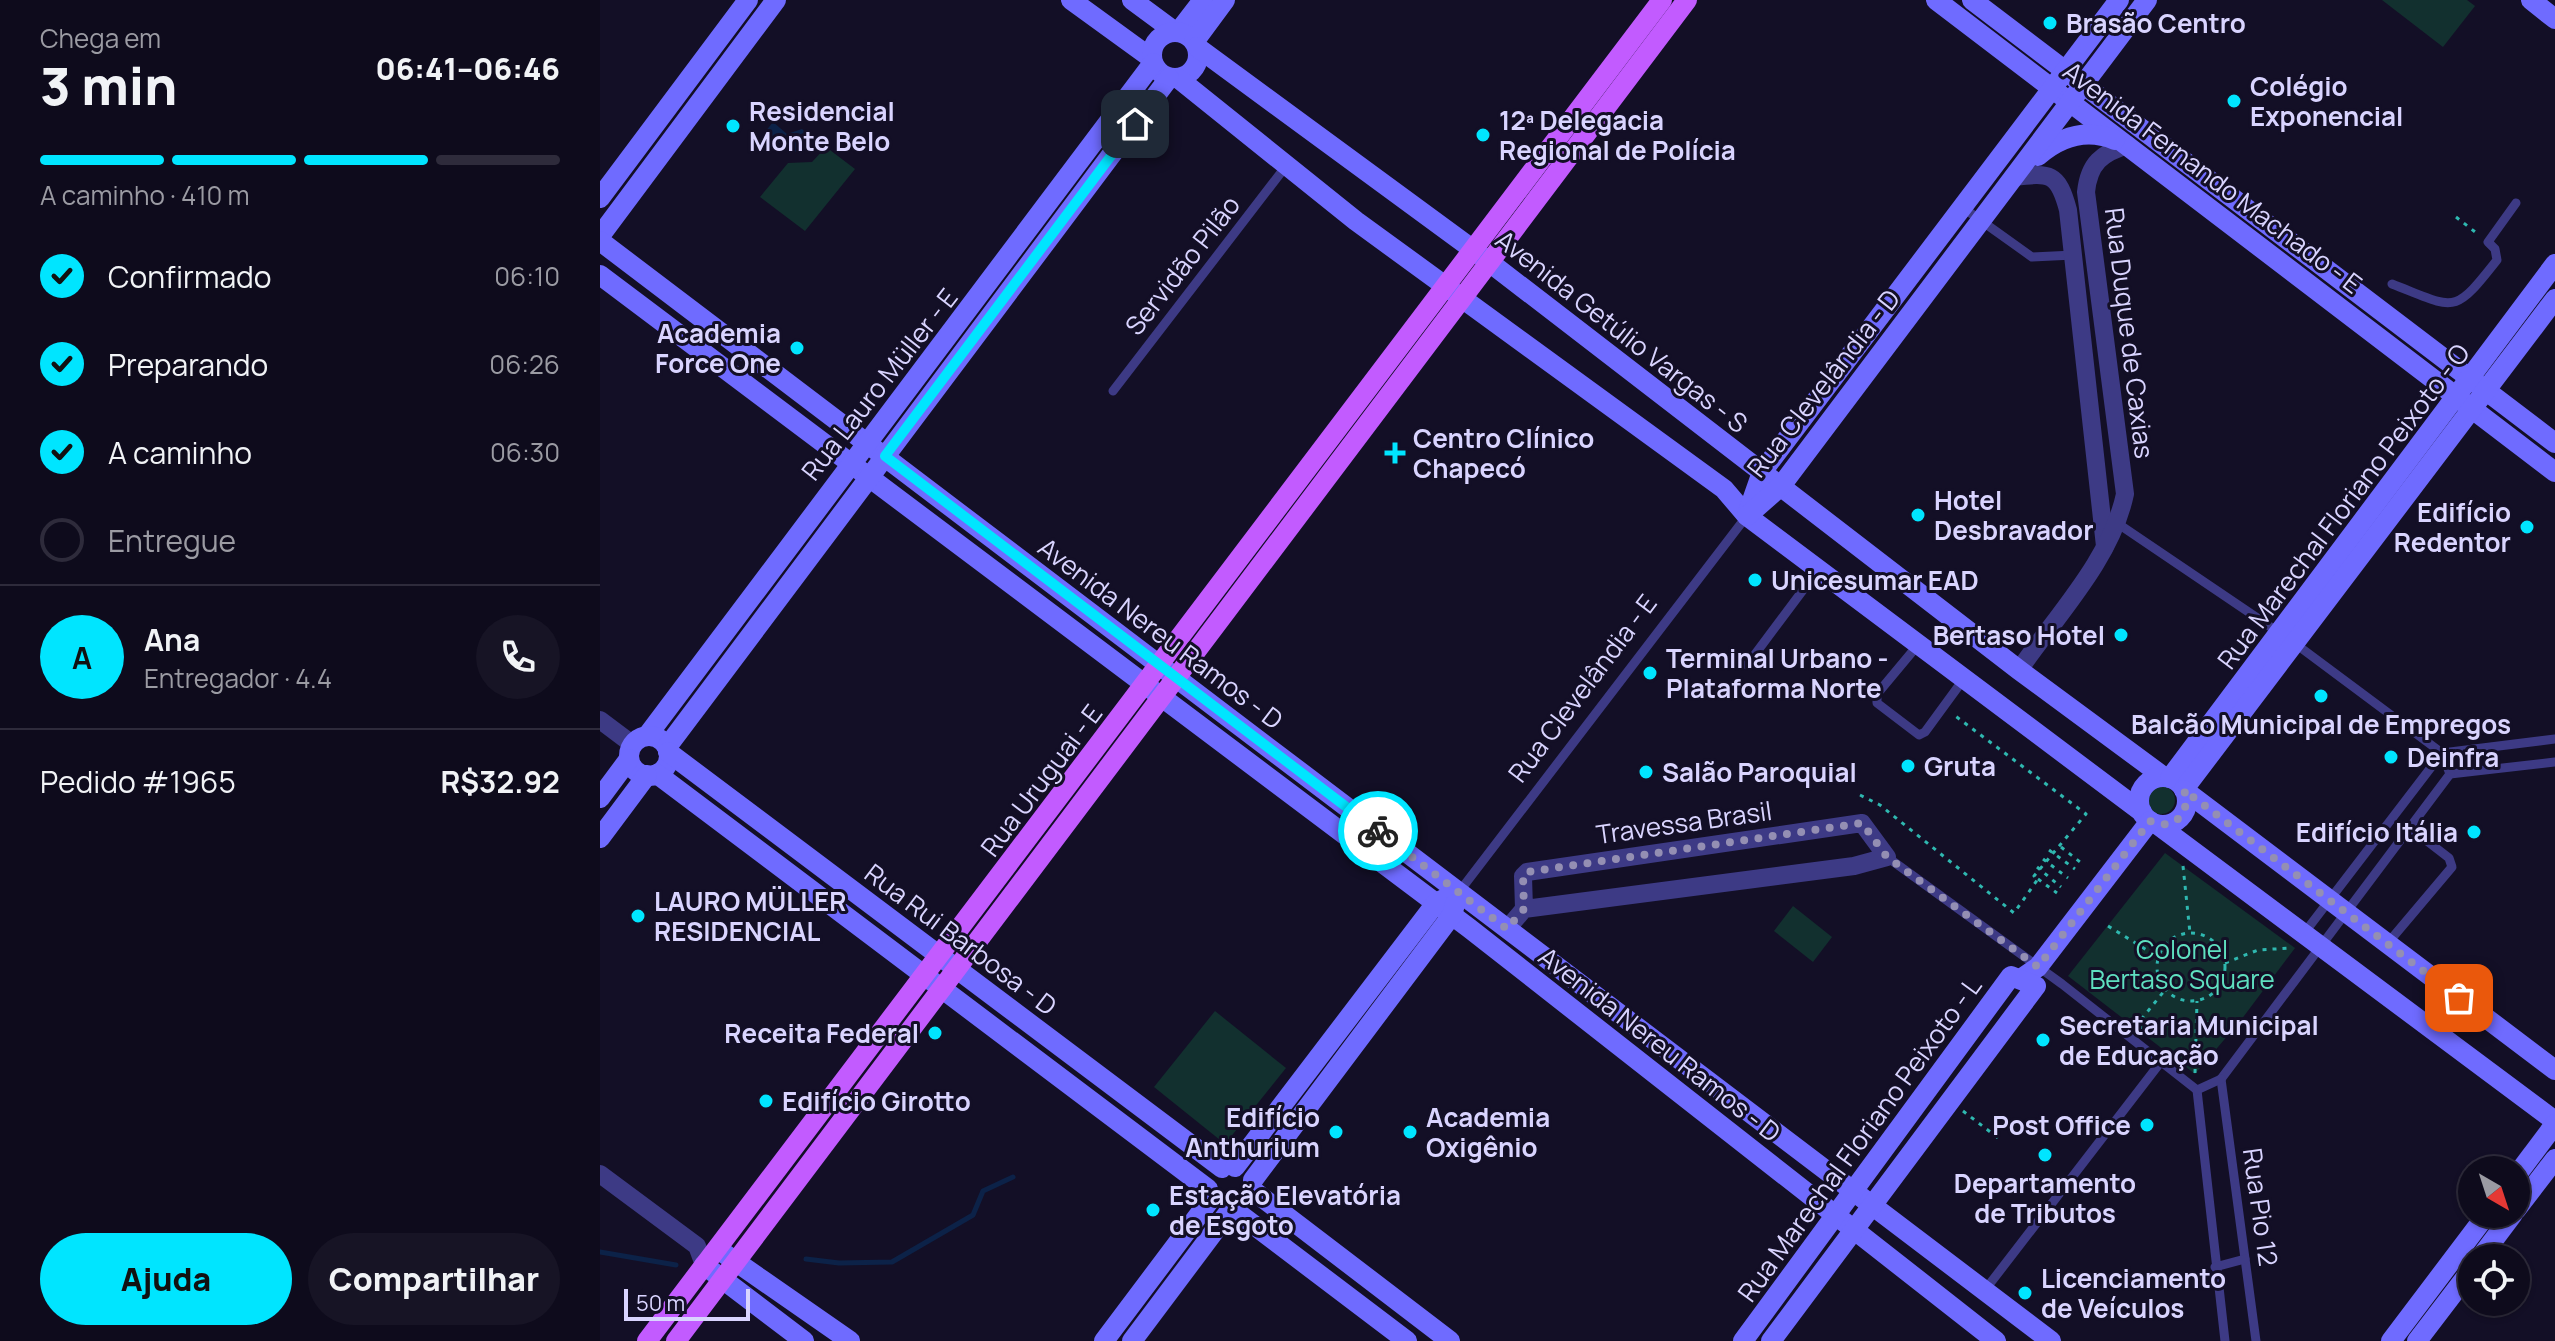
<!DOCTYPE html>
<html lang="pt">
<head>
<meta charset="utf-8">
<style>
	body { margin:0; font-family:Manrope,sans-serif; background:#171425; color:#f1f3f6; height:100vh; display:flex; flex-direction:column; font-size:30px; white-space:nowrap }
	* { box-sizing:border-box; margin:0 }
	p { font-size:26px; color:#9b9ba3 }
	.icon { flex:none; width:44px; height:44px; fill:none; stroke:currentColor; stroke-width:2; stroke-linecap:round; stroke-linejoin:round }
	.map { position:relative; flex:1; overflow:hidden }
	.side { display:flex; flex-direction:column; background:#0e0b1c; width:600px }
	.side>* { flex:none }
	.needle { width:52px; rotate:141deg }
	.tools { position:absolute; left:1858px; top:1156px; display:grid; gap:16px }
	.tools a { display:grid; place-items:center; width:72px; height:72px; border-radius:50%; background:#0e0b1c; box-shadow:0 2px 6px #0004,0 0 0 2px #2e2b3b; font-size:40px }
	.scale { position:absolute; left:24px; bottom:20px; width:126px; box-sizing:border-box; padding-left:8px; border:4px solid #d9d4ff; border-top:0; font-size:22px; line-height:28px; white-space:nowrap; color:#d9d4ff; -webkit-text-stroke:6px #130f26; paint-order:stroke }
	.pin { position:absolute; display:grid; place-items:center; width:68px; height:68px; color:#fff; margin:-34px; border-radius:16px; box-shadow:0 4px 12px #0006 }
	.courier { position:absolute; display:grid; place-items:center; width:80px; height:80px; margin:-40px; border:6px solid #00e5ff; border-radius:50%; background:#fff; color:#222; box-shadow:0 2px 10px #0007 }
	.overview em { font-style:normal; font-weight:800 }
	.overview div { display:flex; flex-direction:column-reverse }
	.overview { display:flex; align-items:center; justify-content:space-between; height:136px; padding:0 40px }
	h1 { font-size:52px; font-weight:800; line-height:60px }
	.bar { display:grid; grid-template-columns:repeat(4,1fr); gap:12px 8px; align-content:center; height:96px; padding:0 40px }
	.bar i { height:10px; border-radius:6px; background:#2e2b3b }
	.bar .current { background:#00e5ff }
	.bar p { grid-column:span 4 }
	.line { display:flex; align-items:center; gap:20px; padding:0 40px; border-top:2px solid #2e2b3b }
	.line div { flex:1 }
	.round { display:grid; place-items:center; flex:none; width:84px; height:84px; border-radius:42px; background:#171425 }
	ol { padding:0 40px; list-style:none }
	li { display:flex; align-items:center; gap:24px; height:88px }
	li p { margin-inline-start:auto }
	li .icon { padding:8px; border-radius:50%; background:#00e5ff; color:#111; stroke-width:4 }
	li:last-child { color:#9b9ba3 }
	li i { width:44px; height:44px; border:4px solid #2e2b3b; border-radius:50% }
	.cta { display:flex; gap:16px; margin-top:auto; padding:16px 40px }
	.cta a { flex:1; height:92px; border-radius:48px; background:#00e5ff; color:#111; font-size:32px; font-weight:800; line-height:92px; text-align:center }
	.cta a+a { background:#171425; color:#f1f3f6 }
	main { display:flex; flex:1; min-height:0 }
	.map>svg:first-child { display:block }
</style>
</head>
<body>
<main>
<section class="side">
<div class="overview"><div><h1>3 min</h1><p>Chega em</p></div><em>06:41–06:46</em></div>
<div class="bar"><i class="current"></i><i class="current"></i><i class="current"></i><i></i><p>A caminho · 410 m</p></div>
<ol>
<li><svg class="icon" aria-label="check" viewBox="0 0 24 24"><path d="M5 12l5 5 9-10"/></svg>Confirmado<p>06:10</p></li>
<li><svg class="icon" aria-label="check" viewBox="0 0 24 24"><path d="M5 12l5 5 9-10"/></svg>Preparando<p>06:26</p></li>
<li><svg class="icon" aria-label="check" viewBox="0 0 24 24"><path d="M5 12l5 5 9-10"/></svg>A caminho<p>06:30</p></li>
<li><i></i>Entregue</li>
</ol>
<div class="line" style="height:144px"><b class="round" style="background:#00e5ff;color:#111">A</b><div><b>Ana</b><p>Entregador · 4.4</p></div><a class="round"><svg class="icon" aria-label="phone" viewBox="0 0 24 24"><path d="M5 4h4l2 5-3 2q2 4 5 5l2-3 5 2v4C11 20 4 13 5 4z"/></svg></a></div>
<div class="line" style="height:104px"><div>Pedido #1965</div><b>R$32.92</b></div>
<div class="cta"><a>Ajuda</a><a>Compartilhar</a></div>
</section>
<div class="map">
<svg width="1955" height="1341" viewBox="0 0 1955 1341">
	<rect width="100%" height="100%" fill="#130f26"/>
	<g fill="#12302f">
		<polygon points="1782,0 1867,0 1875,6 1843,47"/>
		<polygon points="226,147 255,169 205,231 160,197 188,163 212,162"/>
		<circle cx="1561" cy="800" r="14"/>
		<polygon points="1565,853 1695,948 1641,1020 1595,1074 1468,976"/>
		<polygon points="1193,906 1232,937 1213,962 1174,931"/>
		<polygon points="615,1011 686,1068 625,1144 554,1087"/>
	</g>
	<polygon fill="#0c2248" points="173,122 187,134 202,129 213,139 214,149 192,152 165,132"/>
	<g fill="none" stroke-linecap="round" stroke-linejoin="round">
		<g stroke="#0c2248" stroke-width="5">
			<polyline points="0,1252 76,1265"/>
			<polyline points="206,1259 239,1263 292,1262 373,1215 383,1191 413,1177"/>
		</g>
		<g stroke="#2fb8b0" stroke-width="3" stroke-dasharray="4 6" stroke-linecap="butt">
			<polyline points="1856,217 1879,235"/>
			<polyline points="1260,795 1280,805 1414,913 1438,879 1434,876 1486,814 1354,715"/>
			<polyline points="1461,847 1480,862"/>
			<polyline points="1449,850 1475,869"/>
			<polyline points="1443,859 1468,878"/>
			<polyline points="1583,866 1590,933"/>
			<polyline points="1437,867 1461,887"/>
			<polyline points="1438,879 1457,893"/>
			<polyline points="1508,926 1558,957"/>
			<circle cx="1591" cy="967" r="34"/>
			<polyline points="1625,963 1658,950 1691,948"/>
			<polyline points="1535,1027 1565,990"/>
			<polyline points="1538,1028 1641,1020"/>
			<polyline points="1595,1073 1597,1001"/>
			<polyline points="1363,1111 1402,1141"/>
		</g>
		<g stroke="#3d3a85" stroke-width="9">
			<polyline points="1362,207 1432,257 1474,255"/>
			<path d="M1792 284C1856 309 1853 316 1897 260L1895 249 1888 242 1916 203"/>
			<polyline points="513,391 686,166"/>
			<polyline points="1514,521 1681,634"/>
			<polyline points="1693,642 1842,753 1850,774"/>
			<polyline points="1317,646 1277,694 1277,703 1319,735 1325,732 1363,680"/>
			<polyline points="1147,665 1218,570"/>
			<polyline points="1850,774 1955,762"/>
			<polyline points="1287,857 1462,984 1597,1090"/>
			<polyline points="859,892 1146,517"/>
			<polyline points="1705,932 1842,753 1955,739"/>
			<polyline points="1787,944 1852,867 1849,858 1809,827"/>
			<polyline points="1621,1079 1850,774"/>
			<polyline points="1621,1079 1656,1341"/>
			<polyline points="1597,1090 1625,1341"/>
			<polyline points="1597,1090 1621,1079"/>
			<polyline points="1615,1267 1645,1259"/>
			<polyline points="1385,1290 1560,1063"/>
		</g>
		<g stroke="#3d3a85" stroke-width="18">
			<path d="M1414 177C1450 173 1458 172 1468 210L1505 546"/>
			<path d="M1419 670C1456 616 1511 560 1525 494L1486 192C1489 163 1502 153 1528 145"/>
			<polyline points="0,720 32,744"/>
			<polyline points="907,929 924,909 1254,866 1287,857 1262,823 927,872 923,876 924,909"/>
			<polyline points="0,1174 97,1246 104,1265"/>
		</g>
		<g stroke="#6f6bff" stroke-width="20">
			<polyline points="471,0 551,58"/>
			<polyline points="532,0 574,31"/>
			<polyline points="1336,0 1955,472"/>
			<polyline points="1372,0 1955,443"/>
			<polyline points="1931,0 1955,19"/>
			<polyline points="579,31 603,0"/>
			<circle cx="575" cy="55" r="23"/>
			<polyline points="594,42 625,0"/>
			<polyline points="597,47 875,251 1419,670 1564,777"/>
			<polyline points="579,79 756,221 1124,489 1147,516 1542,812"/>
			<path d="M1438 156C1460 137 1486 128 1515 140"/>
			<polyline points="0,198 148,0"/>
			<polyline points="0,236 176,0"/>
			<polyline points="0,241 1451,1341"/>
			<polyline points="0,275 869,928 1396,1341"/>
			<polyline points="1148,512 1162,472 1519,0"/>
			<polyline points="1147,516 1181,486 1547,0"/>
			<polyline points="47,736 553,63"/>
			<circle cx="49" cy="756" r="20"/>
			<polyline points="67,747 569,78"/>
			<polyline points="68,752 622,1168"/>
			<polyline points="57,774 608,1189"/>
			<circle cx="1563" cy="801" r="24"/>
			<polyline points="1570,778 1955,264"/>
			<polyline points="1584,789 1955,299"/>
			<polyline points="1584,790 1955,1070"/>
			<polyline points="0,798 29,759"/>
			<polyline points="1558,825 1955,1121"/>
			<polyline points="0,838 47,775"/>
			<polyline points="1422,978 1438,967 1550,821"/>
			<polyline points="635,1167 836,903 848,897"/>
			<polyline points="1916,1176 1955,1124"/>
			<polyline points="653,1180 852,915 855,904"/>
			<polyline points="655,1192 850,1341"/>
			<polyline points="1916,1210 1955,1159"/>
			<polyline points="638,1213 807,1341"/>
			<polyline points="122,1252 250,1341"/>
			<polyline points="1880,1258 1913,1214"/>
			<polyline points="104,1265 204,1341"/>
			<polyline points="504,1341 610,1200"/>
			<polyline points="532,1341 628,1213"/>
			<polyline points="1143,1341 1411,976 1436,986 1171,1341"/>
			<polyline points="1791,1341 1887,1214"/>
			<polyline points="1817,1341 1872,1269"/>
		</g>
		<g stroke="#c25bff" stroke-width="20">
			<polyline points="47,1341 1062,0"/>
			<polyline points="76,1341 1087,0"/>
		</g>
	</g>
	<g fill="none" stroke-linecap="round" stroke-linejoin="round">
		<path stroke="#948fb3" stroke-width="8" stroke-dasharray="0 14.4" d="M778 831 907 929 924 909 923 876 927 872 1262 823 1287 857 1438 967 1550 821C1573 832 1592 813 1584 790L1859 998"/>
		<polyline stroke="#00e5ff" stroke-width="10" points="535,124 285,456 778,831"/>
	</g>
	<g fill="#00e5ff" stroke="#130f26" stroke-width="3">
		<circle cx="1450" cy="23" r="8"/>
		<circle cx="1634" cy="101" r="8"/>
		<circle cx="133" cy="126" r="8"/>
		<circle cx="883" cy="135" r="8"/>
		<circle cx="197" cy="348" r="8"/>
		<path d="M791 441h8v8h8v8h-8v8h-8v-8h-8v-8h8z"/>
		<circle cx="1318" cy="515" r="8"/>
		<circle cx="1927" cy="527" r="8"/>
		<circle cx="1155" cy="580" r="8"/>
		<circle cx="1521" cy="635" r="8"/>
		<circle cx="1050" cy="673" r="8"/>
		<circle cx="1721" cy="696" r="8"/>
		<circle cx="1791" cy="757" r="8"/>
		<circle cx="1308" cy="766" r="8"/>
		<circle cx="1046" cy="772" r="8"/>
		<circle cx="1874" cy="832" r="8"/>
		<circle cx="38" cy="916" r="8"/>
		<circle cx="335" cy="1033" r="8"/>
		<circle cx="1443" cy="1040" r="8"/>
		<circle cx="166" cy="1101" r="8"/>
		<circle cx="1547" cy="1125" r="8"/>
		<circle cx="736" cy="1132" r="8"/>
		<circle cx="810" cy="1132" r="8"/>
		<circle cx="1445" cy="1155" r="8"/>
		<circle cx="553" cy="1210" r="8"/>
		<circle cx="1425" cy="1293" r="8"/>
	</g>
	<g text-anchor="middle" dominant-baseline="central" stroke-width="6" stroke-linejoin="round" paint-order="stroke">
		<g font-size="26" font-weight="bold" fill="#d9d4ff" stroke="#130f26" text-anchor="start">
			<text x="1466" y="23">Brasão Centro</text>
			<text x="1650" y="86">Colégio<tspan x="1650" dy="30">Exponencial</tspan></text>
			<text x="149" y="111">Residencial<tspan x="149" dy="30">Monte Belo</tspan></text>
			<text x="899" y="120">12ª Delegacia<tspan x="899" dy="30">Regional de Polícia</tspan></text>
			<text x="181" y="333" text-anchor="end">Academia<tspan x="181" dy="30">Force One</tspan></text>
			<text x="813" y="438">Centro Clínico<tspan x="813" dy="30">Chapecó</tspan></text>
			<text x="1334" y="500">Hotel<tspan x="1334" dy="30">Desbravador</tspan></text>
			<text x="1911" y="512" text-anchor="end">Edifício<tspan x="1911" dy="30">Redentor</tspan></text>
			<text x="1171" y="580">Unicesumar EAD</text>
			<text x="1505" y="635" text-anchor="end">Bertaso Hotel</text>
			<text x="1066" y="658">Terminal Urbano -<tspan x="1066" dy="30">Plataforma Norte</tspan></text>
			<text x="1721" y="724" text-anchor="middle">Balcão Municipal de Empregos</text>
			<text x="1807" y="757">Deinfra</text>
			<text x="1324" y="766">Gruta</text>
			<text x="1062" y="772">Salão Paroquial</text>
			<text x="1858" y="832" text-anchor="end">Edifício Itália</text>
			<text x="54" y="901">LAURO MÜLLER<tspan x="54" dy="30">RESIDENCIAL</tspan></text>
			<text x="1459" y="1025">Secretaria Municipal<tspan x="1459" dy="30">de Educação</tspan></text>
			<text x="319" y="1033" text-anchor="end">Receita Federal</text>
			<text x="182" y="1101">Edifício Girotto</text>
			<text x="720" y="1117" text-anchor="end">Edifício<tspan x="720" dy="30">Anthurium</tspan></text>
			<text x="826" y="1117">Academia<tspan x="826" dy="30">Oxigênio</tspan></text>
			<text x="1531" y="1125" text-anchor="end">Post Office</text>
			<text x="1445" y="1183" text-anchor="middle">Departamento<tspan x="1445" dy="30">de Tributos</tspan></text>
			<text x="569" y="1195">Estação Elevatória<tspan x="569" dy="30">de Esgoto</tspan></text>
			<text x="1441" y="1278">Licenciamento<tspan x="1441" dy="30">de Veículos</tspan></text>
		</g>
		<g font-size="26" fill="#d9d4ff" stroke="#130f26">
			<text transform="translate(1613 177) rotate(37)">Avenida Fernando Machado - E</text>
			<text transform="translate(582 265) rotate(-52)">Servidão Pilão</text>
			<text transform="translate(1022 331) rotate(38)">Avenida Getúlio Vargas - S</text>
			<text transform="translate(1530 333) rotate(83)">Rua Duque de Caxias</text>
			<text transform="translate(1223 383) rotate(-52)">Rua Clevelândia - D</text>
			<text transform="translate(279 384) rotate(-52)">Rua Lauro Müller - E</text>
			<text transform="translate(1743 506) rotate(-53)">Rua Marechal Floriano Peixoto - O</text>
			<text transform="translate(561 633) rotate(37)">Avenida Nereu Ramos - D</text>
			<text transform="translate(982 688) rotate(-53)">Rua Clevelândia - E</text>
			<text transform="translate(441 780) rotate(-53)">Rua Uruguai - E</text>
			<text transform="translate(1084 822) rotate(-8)">Travessa Brasil</text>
			<text transform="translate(361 939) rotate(37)">Rua Rui Barbosa - D</text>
			<text transform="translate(1060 1044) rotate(38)">Avenida Nereu Ramos - D</text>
			<text transform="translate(1259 1139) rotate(-54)">Rua Marechal Floriano Peixoto - L</text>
			<text transform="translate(1661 1207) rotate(82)">Rua Pio 12</text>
		</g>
		<g font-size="26" fill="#5fe0c0" stroke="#130f26">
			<text x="1582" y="949">Colonel<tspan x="1582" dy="30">Bertaso Square</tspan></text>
		</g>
	</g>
</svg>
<div class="tools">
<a><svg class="needle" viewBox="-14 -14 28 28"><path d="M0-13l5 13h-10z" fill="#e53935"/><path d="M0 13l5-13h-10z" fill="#9b9ba3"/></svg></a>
<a><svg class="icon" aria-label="locate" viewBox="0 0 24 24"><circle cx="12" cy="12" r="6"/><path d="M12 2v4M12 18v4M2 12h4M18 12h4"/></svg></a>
</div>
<div class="scale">50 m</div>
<div class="pin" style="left:1859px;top:998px;background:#ea580c"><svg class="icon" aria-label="bag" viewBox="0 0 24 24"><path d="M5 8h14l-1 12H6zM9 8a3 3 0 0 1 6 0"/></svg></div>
<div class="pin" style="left:535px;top:124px;background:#1f2937"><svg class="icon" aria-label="home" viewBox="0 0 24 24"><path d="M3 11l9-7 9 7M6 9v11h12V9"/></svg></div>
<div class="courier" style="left:778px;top:831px"><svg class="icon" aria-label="bike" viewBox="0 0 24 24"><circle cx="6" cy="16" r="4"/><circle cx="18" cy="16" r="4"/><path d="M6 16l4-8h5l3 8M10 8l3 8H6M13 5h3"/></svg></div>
</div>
</main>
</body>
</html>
